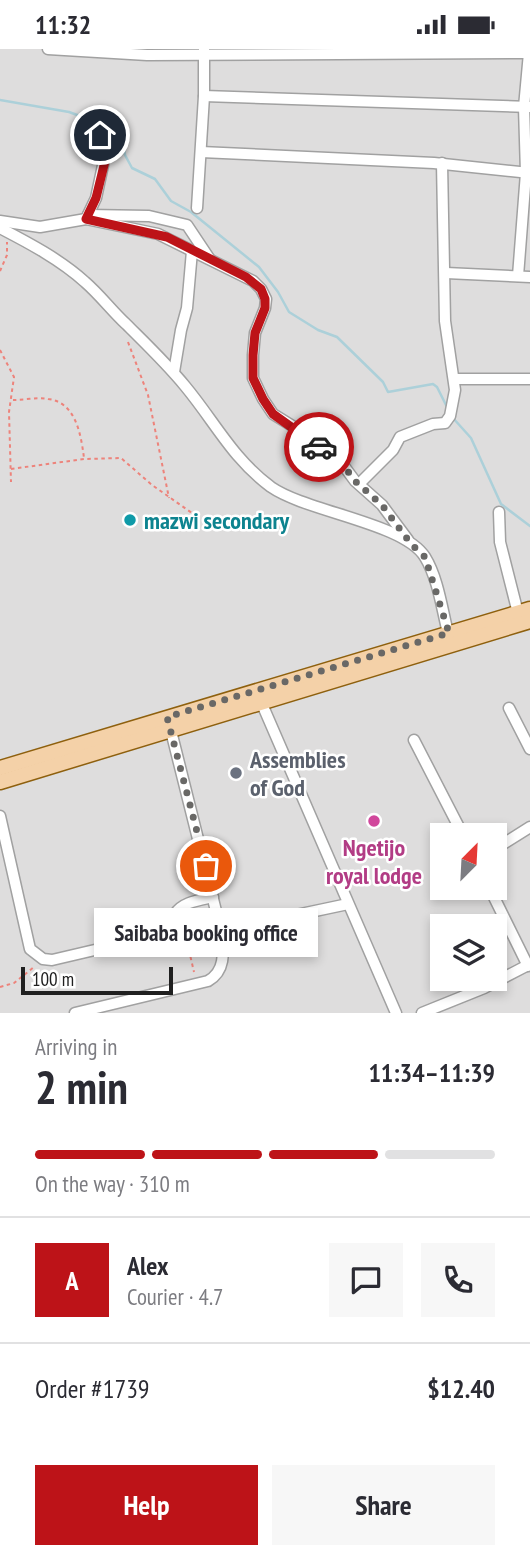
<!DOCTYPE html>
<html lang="en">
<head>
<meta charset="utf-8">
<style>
	body { margin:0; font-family:"PT Sans Narrow",sans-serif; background:#f7f7f7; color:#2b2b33; height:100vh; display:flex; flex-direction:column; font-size:26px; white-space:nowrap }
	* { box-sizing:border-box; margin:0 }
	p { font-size:23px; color:#7c7c81 }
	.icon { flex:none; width:38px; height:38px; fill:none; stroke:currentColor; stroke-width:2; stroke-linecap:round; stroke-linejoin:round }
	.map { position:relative; height:964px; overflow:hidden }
	.side { display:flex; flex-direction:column; background:#fff; flex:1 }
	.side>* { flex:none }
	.needle { width:46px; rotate:24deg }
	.controls { position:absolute; left:430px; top:774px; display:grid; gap:14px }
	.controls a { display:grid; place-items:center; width:77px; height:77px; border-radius:0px; background:#fff; box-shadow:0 4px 10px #0003; font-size:35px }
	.scale { position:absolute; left:21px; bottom:18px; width:152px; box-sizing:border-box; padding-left:7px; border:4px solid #202020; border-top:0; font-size:19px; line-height:24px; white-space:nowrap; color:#202020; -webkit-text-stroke:5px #fff; paint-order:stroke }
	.pin { position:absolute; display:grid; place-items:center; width:60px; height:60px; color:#fff; margin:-30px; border:4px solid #fff; border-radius:50%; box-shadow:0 2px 7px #0007 }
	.courier { position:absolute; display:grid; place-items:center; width:70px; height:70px; margin:-35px; border:5px solid #bd1318; border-radius:50%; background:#fff; color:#222; box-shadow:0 2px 9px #0007 }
	.bubble { position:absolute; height:49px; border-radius:0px; background:#fff; box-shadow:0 4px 10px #0003; font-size:23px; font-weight:700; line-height:49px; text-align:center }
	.summary em { font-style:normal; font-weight:700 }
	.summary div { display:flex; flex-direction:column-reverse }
	.summary { display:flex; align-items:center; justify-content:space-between; height:119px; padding:0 35px }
	h1 { font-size:46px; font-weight:700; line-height:52px }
	.bar { display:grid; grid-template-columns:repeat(4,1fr); gap:10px 7px; align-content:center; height:84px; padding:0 35px }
	.bar i { height:9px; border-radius:5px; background:#e1e1e2 }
	.bar .on { background:#bd1318 }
	.bar p { grid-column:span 4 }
	.line { display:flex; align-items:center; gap:18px; padding:0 35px; border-top:2px solid #e1e1e2 }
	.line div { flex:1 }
	.round { display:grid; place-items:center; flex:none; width:74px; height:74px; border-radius:0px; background:#f7f7f7 }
	.button { display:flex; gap:14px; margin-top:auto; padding:14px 35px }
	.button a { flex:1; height:80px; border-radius:0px; background:#bd1318; color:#fff; font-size:28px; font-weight:700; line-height:80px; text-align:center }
	.button a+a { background:#f7f7f7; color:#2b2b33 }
	.status { display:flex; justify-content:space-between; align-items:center; height:49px; padding:0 35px; background:#fff; direction:ltr }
	.status svg { height:19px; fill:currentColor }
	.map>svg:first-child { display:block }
</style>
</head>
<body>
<div class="status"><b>11:32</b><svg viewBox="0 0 49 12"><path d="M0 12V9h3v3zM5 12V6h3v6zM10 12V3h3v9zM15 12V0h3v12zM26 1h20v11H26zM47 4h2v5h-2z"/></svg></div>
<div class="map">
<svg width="530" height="964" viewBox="0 0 530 964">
	<rect width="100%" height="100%" fill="#f0ede7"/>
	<path fill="#dedddd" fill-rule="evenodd" d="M0 0H530V964H0ZM443 786H495V838H443ZM443 877H495V929H443Z"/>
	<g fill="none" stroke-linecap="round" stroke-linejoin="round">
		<g stroke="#acd0d9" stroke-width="2.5">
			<polyline points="0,51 69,63 121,82 125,106 132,119 155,130 171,152 191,163 259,218 278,243 289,263 318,281 337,288 383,333 388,343 433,335 437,338 447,358"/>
			<polyline points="453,369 471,389 501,455 530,477"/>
		</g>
		<g stroke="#a1a1a1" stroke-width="13">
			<g id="minor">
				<polyline points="48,0 147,6 530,4"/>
				<polyline points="204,47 530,58"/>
				<polyline points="79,76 100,86 108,93 96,149 86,170"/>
				<polyline points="201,103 434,114 530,124"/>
				<polyline points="197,159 204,47 204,0"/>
				<polyline points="88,166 149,167 187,176 209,209"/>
				<polyline points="0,172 40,178 86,170 158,185 253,232 261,240 266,250 265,259 255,284 253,306 253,329 263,350 273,365 294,378 310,394 335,405 355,432 382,456 408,491"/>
				<path d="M0 179C29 194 61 211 85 233 100 246 112 262 126 275 146 295 167 315 185 337 215 373 232 409 271 438 307 463 404 474 425 508 438 529 442 560 448 584"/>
				<polyline points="446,224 530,228"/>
				<polyline points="518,227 526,124 524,58 529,4"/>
				<polyline points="174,323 181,281 187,259 192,202"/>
				<polyline points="454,330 530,330"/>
				<polyline points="359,435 393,401 400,388 433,375 445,374 450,367 455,341 445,272 442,114"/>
				<polyline points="499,463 500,493 518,564"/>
				<polyline points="262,655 396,964"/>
				<polyline points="509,659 530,700"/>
				<polyline points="414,691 463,786"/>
				<path d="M0 767 30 900 43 910 52 911 163 885C170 879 170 872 175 865 182 853 200 851 213 848"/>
				<polyline points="495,800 530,778"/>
				<polyline points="489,838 528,917"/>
				<polyline points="221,882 348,855"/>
				<path d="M75 964 208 932C227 921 223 901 221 882L169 674"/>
				<polyline points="422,964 484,939 530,915"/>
			</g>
		</g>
		<g stroke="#8e600e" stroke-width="17">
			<g id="major">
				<polyline points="0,719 530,560"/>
				<polyline points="0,733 530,572"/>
			</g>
		</g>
		<g stroke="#ed837b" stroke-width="2" stroke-dasharray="3.5 3.5" stroke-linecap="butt">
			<polyline points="0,222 7,206 7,193"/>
			<polyline points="128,293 148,346 169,449"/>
			<polyline points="0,301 14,328 9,363 11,433"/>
			<path d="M13 351C24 351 37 348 48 350 76 353 81 386 84 409"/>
			<polyline points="11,420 84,410 121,409 152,436 192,464"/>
			<polyline points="175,886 188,897 194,923"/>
			<polyline points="0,938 14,934 34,918"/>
		</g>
		<use href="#minor" stroke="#fff" stroke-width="10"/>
		<use href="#major" stroke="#f4d1a8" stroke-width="14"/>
	</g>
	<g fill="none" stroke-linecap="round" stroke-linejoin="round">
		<polyline stroke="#696866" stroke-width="7" stroke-dasharray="0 12.6" points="206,817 167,668 449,584 425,508 411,495 382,456 355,432 335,405 319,398"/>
		<polyline stroke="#bd1318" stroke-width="9" points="100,86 108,93 108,100 96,149 86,170 167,188 246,228 261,240 265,250 265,259 255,284 253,306 253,329 263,350 273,365 319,398"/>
	</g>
	<circle fill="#0f9aa8" stroke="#fff" stroke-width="2.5" cx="130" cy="471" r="7"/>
	<circle fill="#6b7280" stroke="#fff" stroke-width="2.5" cx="236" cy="724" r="7"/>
	<circle fill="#d1479c" stroke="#fff" stroke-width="2.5" cx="374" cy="772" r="7"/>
	<g text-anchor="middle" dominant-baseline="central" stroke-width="5" stroke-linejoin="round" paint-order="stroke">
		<g font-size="24" font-weight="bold" fill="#0d838f" stroke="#fff" text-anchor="start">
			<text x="144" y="471">mazwi secondary</text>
		</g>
		<g font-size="24" font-weight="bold" fill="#5b616d" stroke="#fff" text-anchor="start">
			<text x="250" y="710">Assemblies<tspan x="250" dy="28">of God</tspan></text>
		</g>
		<g font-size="24" font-weight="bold" fill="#b23c85" stroke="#fff">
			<text x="374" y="798">Ngetijo<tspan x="374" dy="28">royal lodge</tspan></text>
		</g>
	</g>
</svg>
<div class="controls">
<a><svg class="needle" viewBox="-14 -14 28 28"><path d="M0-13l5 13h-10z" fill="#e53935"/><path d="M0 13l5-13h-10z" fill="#7c7c81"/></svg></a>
<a><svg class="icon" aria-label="layers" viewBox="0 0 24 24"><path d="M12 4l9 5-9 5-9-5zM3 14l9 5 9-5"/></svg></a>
</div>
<div class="scale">100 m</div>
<div class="pin" style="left:206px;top:817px;background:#ea580c"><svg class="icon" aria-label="bag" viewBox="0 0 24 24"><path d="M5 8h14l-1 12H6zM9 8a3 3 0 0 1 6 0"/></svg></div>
<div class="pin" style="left:100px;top:86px;background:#1f2937"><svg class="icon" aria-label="home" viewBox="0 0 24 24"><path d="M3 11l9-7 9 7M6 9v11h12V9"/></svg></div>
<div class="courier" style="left:319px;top:398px"><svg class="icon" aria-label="car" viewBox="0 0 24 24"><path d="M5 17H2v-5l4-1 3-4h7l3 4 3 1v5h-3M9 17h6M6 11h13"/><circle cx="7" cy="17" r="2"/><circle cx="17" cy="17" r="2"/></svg></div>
<div class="bubble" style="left:94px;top:859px;width:224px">Saibaba booking office</div>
</div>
<section class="side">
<div class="summary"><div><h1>2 min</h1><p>Arriving in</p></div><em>11:34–11:39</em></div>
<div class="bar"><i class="on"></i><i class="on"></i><i class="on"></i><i></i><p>On the way · 310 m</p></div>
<div class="line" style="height:126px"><b class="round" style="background:#bd1318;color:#fff">A</b><div><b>Alex</b><p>Courier · 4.7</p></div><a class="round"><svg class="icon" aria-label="chat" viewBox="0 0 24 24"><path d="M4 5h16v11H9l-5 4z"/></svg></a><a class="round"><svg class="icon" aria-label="phone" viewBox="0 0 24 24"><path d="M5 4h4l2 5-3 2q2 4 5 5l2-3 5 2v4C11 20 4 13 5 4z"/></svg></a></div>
<div class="line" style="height:91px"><div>Order #1739</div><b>$12.40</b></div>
<div class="button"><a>Help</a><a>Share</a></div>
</section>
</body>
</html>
